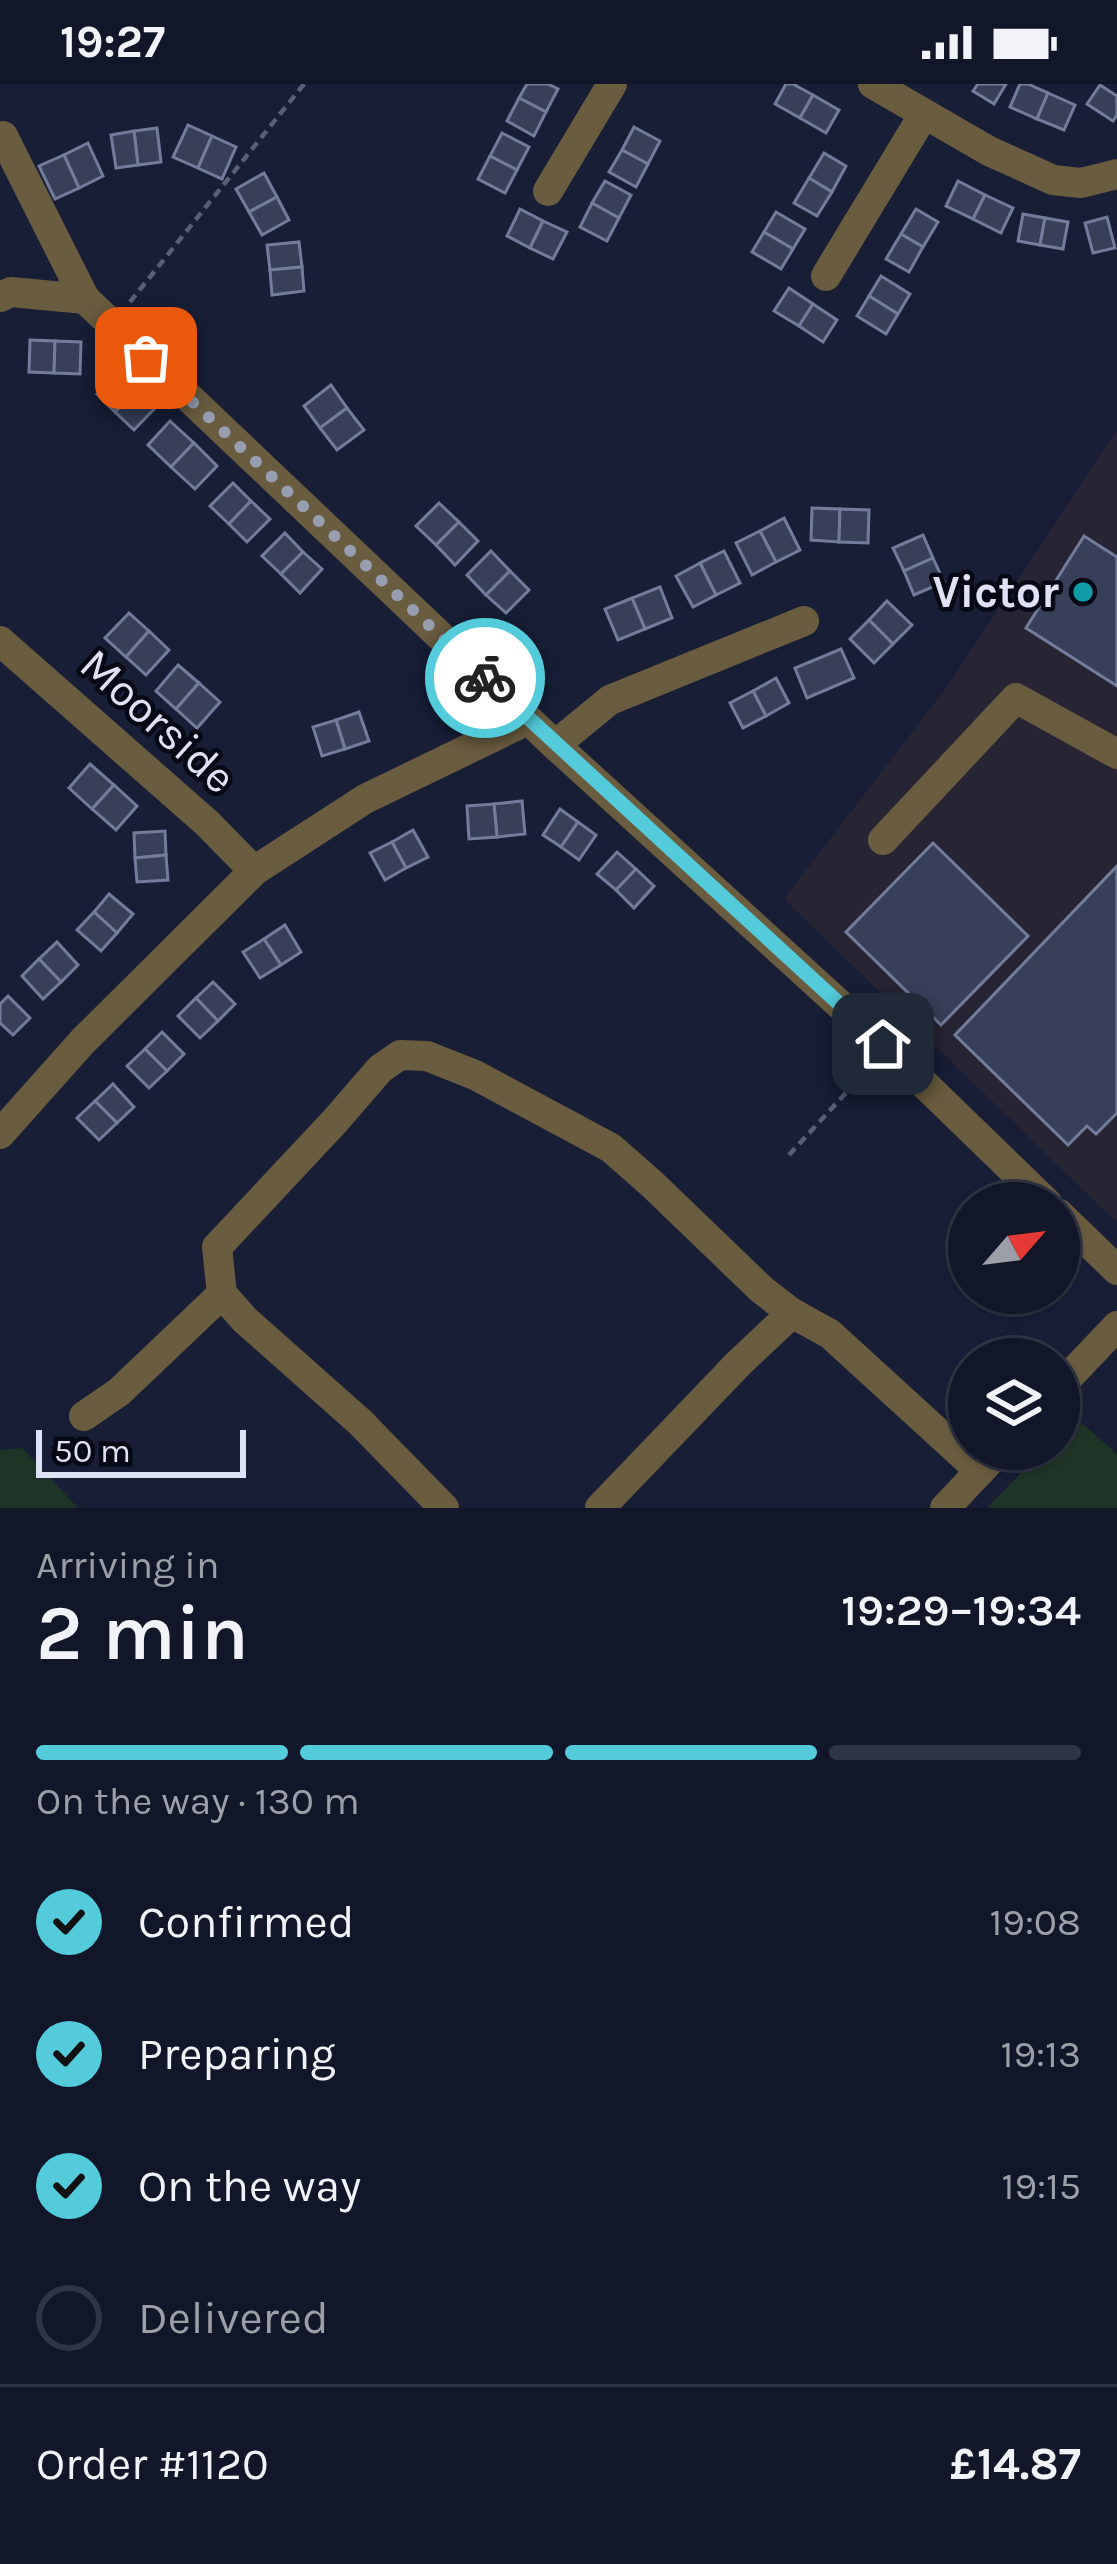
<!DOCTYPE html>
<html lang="en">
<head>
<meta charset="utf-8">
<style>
	body { margin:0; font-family:Karla,sans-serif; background:#1e2334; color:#f1f3f6; height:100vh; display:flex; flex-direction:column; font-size:45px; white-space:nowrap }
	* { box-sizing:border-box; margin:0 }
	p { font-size:39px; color:#9c9fa8 }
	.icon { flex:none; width:66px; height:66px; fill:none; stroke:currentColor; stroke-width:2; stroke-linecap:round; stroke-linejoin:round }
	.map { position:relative; height:1424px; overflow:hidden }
	.panel { display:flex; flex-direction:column; background:#111628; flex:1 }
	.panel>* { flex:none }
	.needle { width:78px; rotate:62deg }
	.controls { position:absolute; left:948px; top:1098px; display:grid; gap:24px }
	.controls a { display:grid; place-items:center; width:132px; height:132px; border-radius:50%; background:#111628; box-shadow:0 3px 9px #0004,0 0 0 3px #303545; font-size:60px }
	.scale { position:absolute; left:36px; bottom:30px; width:210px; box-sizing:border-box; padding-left:12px; border:6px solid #dde3f4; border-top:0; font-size:33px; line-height:42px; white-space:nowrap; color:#dde3f4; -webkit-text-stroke:9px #060913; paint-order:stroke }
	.pin { position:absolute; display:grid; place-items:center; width:102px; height:102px; color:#fff; margin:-51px; border-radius:24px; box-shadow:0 6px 18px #0006 }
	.courier { position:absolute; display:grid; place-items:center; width:120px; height:120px; margin:-60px; border:9px solid #53cbdb; border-radius:50%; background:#fff; color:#222; box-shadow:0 3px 15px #0007 }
	.overview em { font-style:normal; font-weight:600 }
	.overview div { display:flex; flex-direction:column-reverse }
	.overview { display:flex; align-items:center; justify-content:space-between; height:204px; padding:0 36px }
	h1 { font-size:78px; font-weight:600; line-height:90px }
	.bar { display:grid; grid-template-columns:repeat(4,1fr); gap:18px 12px; align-content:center; height:144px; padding:0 36px }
	.bar i { height:15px; border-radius:9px; background:#303545 }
	.bar .on { background:#53cbdb }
	.bar p { grid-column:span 4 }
	.line { display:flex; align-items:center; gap:30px; padding:0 36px; border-top:3px solid #303545 }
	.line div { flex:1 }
	ol { padding:0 36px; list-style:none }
	li { display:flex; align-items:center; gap:36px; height:132px }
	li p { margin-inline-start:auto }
	li .icon { padding:12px; border-radius:50%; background:#53cbdb; color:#111; stroke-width:4 }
	li:last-child { color:#9c9fa8 }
	li i { width:66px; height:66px; border:6px solid #303545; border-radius:50% }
	.status { display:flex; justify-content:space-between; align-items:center; height:84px; padding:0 60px; background:#111628; direction:ltr }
	.status svg { height:33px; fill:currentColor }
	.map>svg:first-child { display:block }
</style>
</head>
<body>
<div class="status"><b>19:27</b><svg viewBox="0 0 49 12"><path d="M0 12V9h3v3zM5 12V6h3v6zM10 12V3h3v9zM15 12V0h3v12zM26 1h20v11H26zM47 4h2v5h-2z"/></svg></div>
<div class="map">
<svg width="1117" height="1424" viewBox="0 0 1117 1424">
	<rect width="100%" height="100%" fill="#171e36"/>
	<polygon fill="#272434" points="1117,346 1117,1139 784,815 946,604"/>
	<g fill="#1e3426">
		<polygon points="1075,1333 1117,1370 1117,1424 987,1424 1044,1365 1059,1365 1059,1350"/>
		<polygon points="22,1364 78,1424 0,1424 0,1366"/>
	</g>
	<g fill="#383f58" stroke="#737d9b" stroke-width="3">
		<polygon points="527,0 548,0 558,5 546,28 519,14"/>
		<polygon points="786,0 793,0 813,11 800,34 775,20"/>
		<polygon points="978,0 1006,0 994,20 973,7"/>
		<polygon points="1020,0 1028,0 1048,9 1037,35 1010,23"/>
		<polygon points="1100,1 1117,12 1117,31 1113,37 1087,20"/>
		<polygon points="1048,9 1075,21 1064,46 1037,35"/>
		<polygon points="813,11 839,26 826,49 800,34"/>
		<polygon points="519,14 546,28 534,52 507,37"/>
		<polygon points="188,41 212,52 198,84 173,73"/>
		<polygon points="634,43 660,57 648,80 622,66"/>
		<polygon points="157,44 161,78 138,81 134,47"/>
		<polygon points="134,47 138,81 116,84 111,51"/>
		<polygon points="502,49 529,63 517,86 490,72"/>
		<polygon points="212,52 236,63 222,95 198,84"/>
		<polygon points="88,59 103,92 79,104 64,71"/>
		<polygon points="622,66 648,80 636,103 609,88"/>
		<polygon points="824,69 846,82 832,108 809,94"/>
		<polygon points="64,71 79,104 55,115 39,82"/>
		<polygon points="490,72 517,86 505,109 478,95"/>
		<polygon points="264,89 277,113 249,128 236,105"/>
		<polygon points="809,94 832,108 817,132 794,119"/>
		<polygon points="605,97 631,111 619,134 592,119"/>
		<polygon points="958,97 985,111 973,135 946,122"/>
		<polygon points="985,111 1013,124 1001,149 973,135"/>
		<polygon points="277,113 289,136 262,151 249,128"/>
		<polygon points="592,119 619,134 607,157 580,143"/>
		<polygon points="520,125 543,137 530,164 507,152"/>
		<polygon points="916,125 938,138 923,163 901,150"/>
		<polygon points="776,128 805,145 793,165 764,148"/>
		<polygon points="1023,130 1045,134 1040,161 1018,157"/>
		<polygon points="1107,133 1115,164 1093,169 1085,139"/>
		<polygon points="1045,134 1068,138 1063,165 1040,161"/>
		<polygon points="543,137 567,148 553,175 530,164"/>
		<polygon points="764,148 793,165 781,185 752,168"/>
		<polygon points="901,150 923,163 909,188 886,175"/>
		<polygon points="299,158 302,183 270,186 267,161"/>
		<polygon points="302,183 304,207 272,211 270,186"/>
		<polygon points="881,192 910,210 898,230 869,212"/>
		<polygon points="789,204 813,220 799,242 774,227"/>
		<polygon points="869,212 898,230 886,250 857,232"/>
		<polygon points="813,220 837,236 823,258 799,242"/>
		<polygon points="30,256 55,257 54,289 29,288"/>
		<polygon points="55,257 81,258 80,290 54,289"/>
		<polygon points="119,287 138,305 115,328 97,310"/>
		<polygon points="331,301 347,324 320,344 304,322"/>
		<polygon points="138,305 156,323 134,346 115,328"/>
		<polygon points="347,324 364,346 337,366 320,344"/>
		<polygon points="170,337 194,359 171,383 148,361"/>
		<polygon points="194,359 217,382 195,405 171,383"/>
		<polygon points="233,399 251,417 229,440 210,422"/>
		<polygon points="251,417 270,435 247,458 229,440"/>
		<polygon points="439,419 459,438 436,461 416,442"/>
		<polygon points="812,424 840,425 839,458 811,456"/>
		<polygon points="840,425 869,426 868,459 839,458"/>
		<polygon points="784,434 800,466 776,478 760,447"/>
		<polygon points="459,438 478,457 455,481 436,461"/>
		<polygon points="760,447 776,478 752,491 736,459"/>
		<polygon points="285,449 303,468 281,490 262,472"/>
		<polygon points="923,451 933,474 904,487 893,464"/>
		<polygon points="1084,452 1117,473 1117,602 1026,544"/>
		<polygon points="491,467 510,487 486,511 467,491"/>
		<polygon points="724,467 740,499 716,511 700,479"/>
		<polygon points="303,468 322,485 300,509 281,490"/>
		<polygon points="933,474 944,498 914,511 904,487"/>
		<polygon points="700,479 716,511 693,523 676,492"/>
		<polygon points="510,487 529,506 506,529 486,511"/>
		<polygon points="660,503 672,534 645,545 632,514"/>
		<polygon points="632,514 645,545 618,556 605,525"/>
		<polygon points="887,517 912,541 893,560 869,536"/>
		<polygon points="129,529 149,547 126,573 105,554"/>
		<polygon points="869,536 893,560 874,579 850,555"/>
		<polygon points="149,547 169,566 146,591 126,573"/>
		<polygon points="841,565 854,594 807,614 795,584"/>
		<polygon points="178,581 199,599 176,625 156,607"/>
		<polygon points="776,594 789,619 766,632 753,607"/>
		<polygon points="199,599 220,618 197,644 176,625"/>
		<polygon points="753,607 766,632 743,644 730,619"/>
		<polygon points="359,628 369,657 345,665 336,636"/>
		<polygon points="336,636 345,665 322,672 313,643"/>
		<polygon points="90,680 114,701 92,725 69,704"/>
		<polygon points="114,701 137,722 116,746 92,725"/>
		<polygon points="522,717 525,750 497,753 494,720"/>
		<polygon points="494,720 497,753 469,755 467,722"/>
		<polygon points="560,725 578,738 561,763 543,751"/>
		<polygon points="578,738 596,751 579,776 561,763"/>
		<polygon points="413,746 428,773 406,784 392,758"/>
		<polygon points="165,747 166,771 135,774 134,749"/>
		<polygon points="392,758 406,784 385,796 370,769"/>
		<polygon points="933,759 1028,852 941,941 846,848"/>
		<polygon points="617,768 636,785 616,806 597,790"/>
		<polygon points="166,771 168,796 137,798 135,774"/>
		<polygon points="1117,782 1117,1029 1096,1050 1087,1042 1068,1061 955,951"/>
		<polygon points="636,785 654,802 634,824 616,806"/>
		<polygon points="109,810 133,830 117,849 94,828"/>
		<polygon points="94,828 117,849 101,867 77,846"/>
		<polygon points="285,841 301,868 281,881 264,855"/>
		<polygon points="264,855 281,881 260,894 243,868"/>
		<polygon points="57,858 78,881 61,898 39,875"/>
		<polygon points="39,875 61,898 43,915 22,892"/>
		<polygon points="213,898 235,920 218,937 196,914"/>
		<polygon points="8,912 30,934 13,951 0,939 0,920"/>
		<polygon points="196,914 218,937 200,954 178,932"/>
		<polygon points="162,948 184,970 167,987 145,965"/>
		<polygon points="145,965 167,987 149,1004 127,982"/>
		<polygon points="113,1000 134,1023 117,1039 95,1017"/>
		<polygon points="95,1017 117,1039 99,1056 77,1034"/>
	</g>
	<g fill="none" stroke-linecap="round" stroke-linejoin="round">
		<g stroke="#595f75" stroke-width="4.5" stroke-dasharray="9 6" stroke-linecap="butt">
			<polyline points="130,218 304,0"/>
			<polyline points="789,1071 866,987"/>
		</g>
		<g stroke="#6a5c3f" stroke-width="30">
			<polyline points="873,0 989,67 1053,96 1081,99 1117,90"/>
			<polyline points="0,53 3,52 85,215"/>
			<polyline points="548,107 612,0"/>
			<polyline points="826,192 924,30"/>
			<polyline points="0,213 11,208 85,215 555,661 883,960 1047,1119"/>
			<polyline points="0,557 207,739 254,787"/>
			<polyline points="555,661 610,616 804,537"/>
			<polyline points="883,756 1016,614 1117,670"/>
			<polyline points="0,1050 83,957 254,787 365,715 528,636"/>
			<polyline points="1059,1130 1117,1186"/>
			<polyline points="1059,1303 1117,1242"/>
			<polyline points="84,1332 119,1308 222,1210"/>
			<polyline points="444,1424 360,1338 245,1236 222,1210 217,1163 335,1037 380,985 400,971 427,972 475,991 611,1064 653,1101 761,1205 792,1229 830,1250 980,1387 1001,1365"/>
			<polyline points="600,1424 738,1280 792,1229"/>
			<polyline points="945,1424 980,1387"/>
		</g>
	</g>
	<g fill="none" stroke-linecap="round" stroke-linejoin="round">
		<polyline stroke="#989eb2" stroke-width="12" stroke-dasharray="0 21.6" points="146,274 485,594"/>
		<polyline stroke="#53cbdb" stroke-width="15" points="485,594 883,960"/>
	</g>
	<circle fill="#0f9aa8" stroke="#060913" stroke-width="4.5" cx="1083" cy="508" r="12"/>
	<g text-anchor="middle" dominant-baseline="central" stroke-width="9" stroke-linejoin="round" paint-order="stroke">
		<g font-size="45" font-weight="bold" fill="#dde3f4" stroke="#060913" text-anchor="end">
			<text x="1059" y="508">Victor</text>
		</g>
		<g font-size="45" fill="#dde3f4" stroke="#060913">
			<text transform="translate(158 637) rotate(42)">Moorside</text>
		</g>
	</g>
</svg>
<div class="controls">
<a><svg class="needle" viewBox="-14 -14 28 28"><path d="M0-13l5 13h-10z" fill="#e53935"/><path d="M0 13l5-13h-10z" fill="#9c9fa8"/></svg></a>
<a><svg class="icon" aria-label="layers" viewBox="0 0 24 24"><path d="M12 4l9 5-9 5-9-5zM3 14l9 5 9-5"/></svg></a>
</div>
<div class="scale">50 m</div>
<div class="pin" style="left:146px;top:274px;background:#ea580c"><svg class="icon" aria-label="bag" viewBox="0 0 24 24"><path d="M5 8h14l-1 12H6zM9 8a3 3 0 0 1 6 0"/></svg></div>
<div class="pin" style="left:883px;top:960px;background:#1f2937"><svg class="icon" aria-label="home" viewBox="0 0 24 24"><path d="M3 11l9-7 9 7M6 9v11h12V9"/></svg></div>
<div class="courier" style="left:485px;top:594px"><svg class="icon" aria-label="bike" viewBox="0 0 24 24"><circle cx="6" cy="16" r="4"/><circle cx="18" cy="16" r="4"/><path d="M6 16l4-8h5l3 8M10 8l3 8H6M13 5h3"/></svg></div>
</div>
<section class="panel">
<div class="overview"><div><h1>2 min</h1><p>Arriving in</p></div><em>19:29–19:34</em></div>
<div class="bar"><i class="on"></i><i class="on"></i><i class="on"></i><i></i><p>On the way · 130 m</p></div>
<ol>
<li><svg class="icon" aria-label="check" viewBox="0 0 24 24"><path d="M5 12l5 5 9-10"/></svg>Confirmed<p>19:08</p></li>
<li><svg class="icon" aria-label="check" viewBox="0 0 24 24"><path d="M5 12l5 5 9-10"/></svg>Preparing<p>19:13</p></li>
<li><svg class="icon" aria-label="check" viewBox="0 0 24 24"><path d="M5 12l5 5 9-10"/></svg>On the way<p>19:15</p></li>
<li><i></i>Delivered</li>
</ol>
<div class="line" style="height:156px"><div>Order #1120</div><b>£14.87</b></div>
</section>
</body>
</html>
